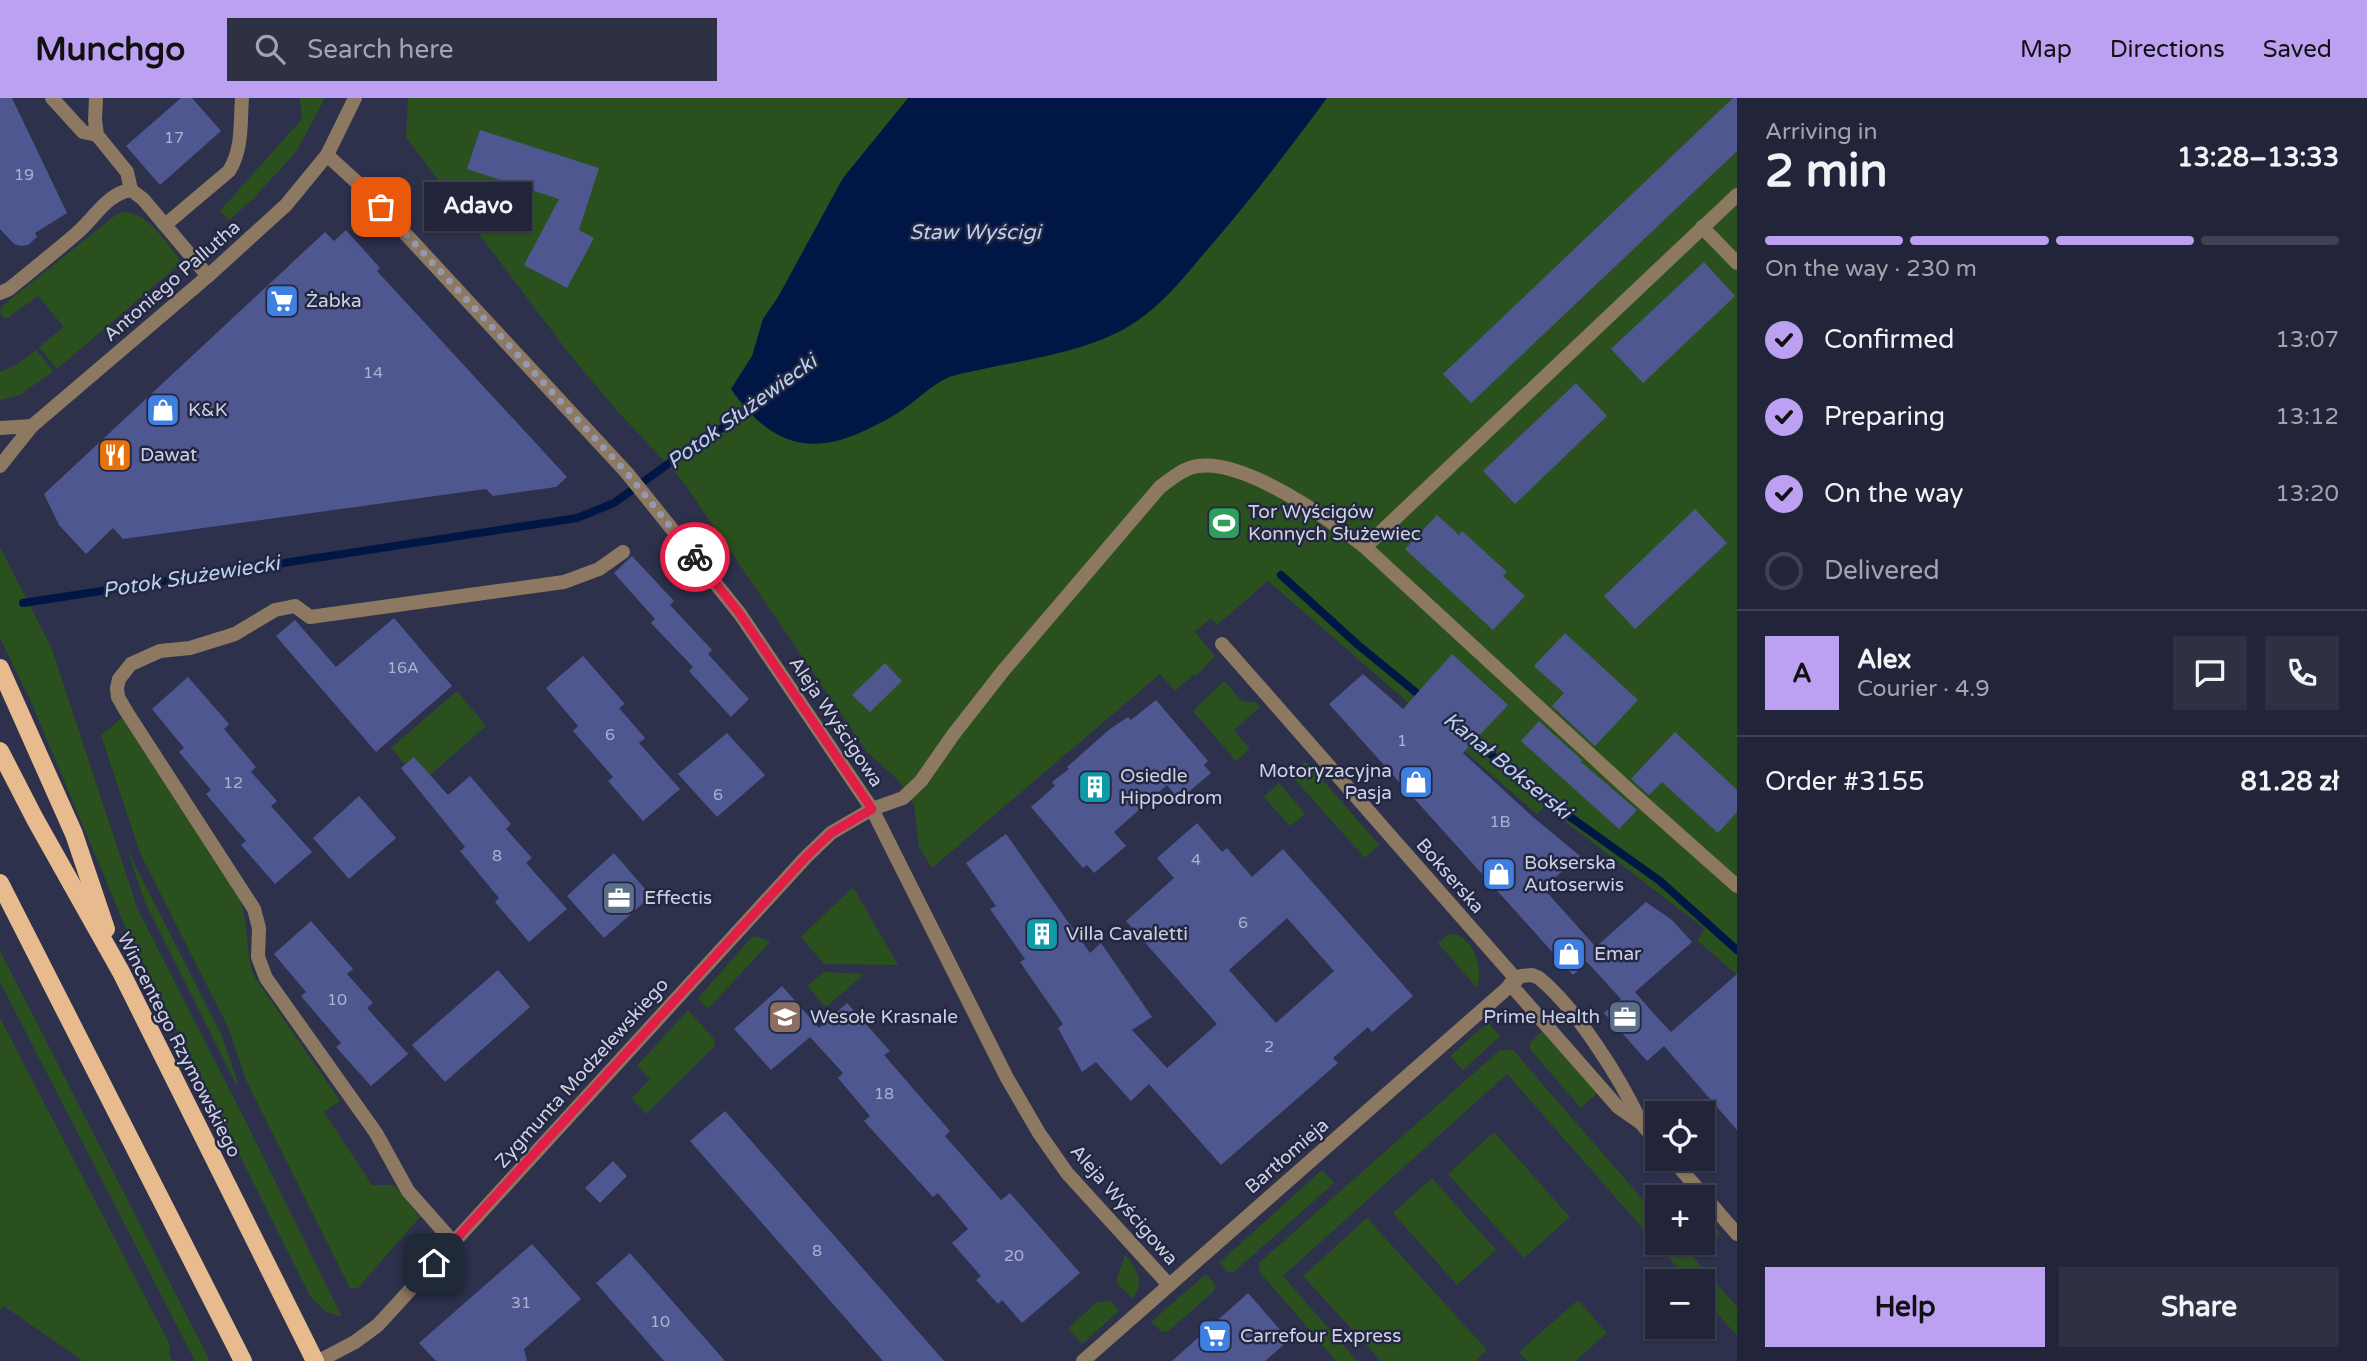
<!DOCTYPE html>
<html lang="en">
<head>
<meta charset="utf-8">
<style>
	body { margin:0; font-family:"Varela Round",sans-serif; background:#2e3144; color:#f1f3f6; height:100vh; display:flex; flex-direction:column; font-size:26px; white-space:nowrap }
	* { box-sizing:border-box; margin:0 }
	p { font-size:23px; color:#a2a5ae }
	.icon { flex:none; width:38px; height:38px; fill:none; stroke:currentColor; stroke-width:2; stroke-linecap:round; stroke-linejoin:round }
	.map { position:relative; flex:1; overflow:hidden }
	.panel { display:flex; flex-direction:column; background:#222539; width:630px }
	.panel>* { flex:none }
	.tools { position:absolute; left:1645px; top:1003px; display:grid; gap:14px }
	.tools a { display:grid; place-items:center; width:70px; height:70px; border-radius:0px; background:#222539; box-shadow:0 2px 5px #0004,0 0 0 2px #3f4253; font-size:35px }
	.pin { position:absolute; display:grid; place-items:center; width:60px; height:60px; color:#fff; margin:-30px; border-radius:14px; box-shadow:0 4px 10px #0006 }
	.courier { position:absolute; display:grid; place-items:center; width:70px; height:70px; margin:-35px; border:5px solid #e11d48; border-radius:50%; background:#fff; color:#222; box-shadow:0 2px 9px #0007 }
	.bubble { position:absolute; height:49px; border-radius:0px; background:#222539; box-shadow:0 2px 5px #0004,0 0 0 2px #3f4253; font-size:23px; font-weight:700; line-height:49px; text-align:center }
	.headline em { font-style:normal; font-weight:700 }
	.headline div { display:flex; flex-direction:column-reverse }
	.headline { display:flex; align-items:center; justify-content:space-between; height:119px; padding:0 28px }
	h1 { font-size:46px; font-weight:700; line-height:52px }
	.bar { display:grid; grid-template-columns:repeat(4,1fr); gap:10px 7px; align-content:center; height:84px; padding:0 28px }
	.bar i { height:9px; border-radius:5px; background:#3f4253 }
	.bar .on { background:#bca0f2 }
	.bar p { grid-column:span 4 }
	.line { display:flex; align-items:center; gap:18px; padding:0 28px; border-top:2px solid #3f4253 }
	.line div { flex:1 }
	.round { display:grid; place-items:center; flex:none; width:74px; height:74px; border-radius:0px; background:#2e3144 }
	ol { padding:0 28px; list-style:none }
	li { display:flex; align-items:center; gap:21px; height:77px }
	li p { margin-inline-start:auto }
	li .icon { padding:7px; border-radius:50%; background:#bca0f2; color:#111; stroke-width:4 }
	li:last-child { color:#a2a5ae }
	li i { width:38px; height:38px; border:4px solid #3f4253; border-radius:50% }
	.action { display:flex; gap:14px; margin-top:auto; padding:14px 28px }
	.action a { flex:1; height:80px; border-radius:0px; background:#bca0f2; color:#111; font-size:28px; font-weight:700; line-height:80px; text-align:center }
	.action a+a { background:#2e3144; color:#f1f3f6 }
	header { display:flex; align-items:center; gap:42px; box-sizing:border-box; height:98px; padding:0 35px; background:#bca0f2; color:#111 }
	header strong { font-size:33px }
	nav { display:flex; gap:38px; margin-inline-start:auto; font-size:24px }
	.search { width:490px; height:63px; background:#2e3144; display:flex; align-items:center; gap:18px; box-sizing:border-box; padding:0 24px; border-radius:0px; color:#a2a5ae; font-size:26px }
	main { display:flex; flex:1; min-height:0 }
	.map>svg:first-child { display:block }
</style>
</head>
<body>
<header>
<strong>Munchgo</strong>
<div class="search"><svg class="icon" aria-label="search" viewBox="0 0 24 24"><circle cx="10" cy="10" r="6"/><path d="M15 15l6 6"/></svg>Search here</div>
<nav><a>Map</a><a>Directions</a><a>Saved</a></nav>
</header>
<main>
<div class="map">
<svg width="1737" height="1263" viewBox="0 0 1737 1263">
	<rect width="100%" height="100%" fill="#2d314c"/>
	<g fill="#2a511d">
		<polygon points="300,0 325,0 296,54 252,102 229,122 220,113 302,21"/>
		<polygon points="408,0 1737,0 1737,877 1697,842 1705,831 1545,708 1537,716 1268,483 1217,527 1211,520 1195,534 1215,558 1196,578 1194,576 1175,593 1160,576 932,770 919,749 914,707 908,697 898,682 867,654 682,382 620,316 571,258 406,39"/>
		<path d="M124 114C149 115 167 146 182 164L57 271 39 249 64 229 38 198 6 221 0 216 1 209 117 116Z"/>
		<polygon points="36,252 53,273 20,297 0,302 0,274 18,266"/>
		<polygon points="0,449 51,549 138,812 247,1026 342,1219 326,1214 310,1198 125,828 32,606 0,540"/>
		<polygon points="1224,583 1242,603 1256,604 1260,609 1234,632 1250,651 1236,663 1193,613"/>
		<polygon points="457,593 486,628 421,685 391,650"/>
		<path d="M122 620 240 802C249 827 245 854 254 878L340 1003 324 1014 372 1087H394L420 1119 358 1190H350L246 982 228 929 140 755 101 637Z"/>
		<polygon points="1304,664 1309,666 1379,747 1365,760 1290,676"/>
		<polygon points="1279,685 1303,713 1304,717 1290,728 1264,699"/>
		<polygon points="127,751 222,938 238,985 236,986 144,802"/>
		<polygon points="853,789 898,867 824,866 801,839"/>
		<path d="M1454 836C1474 841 1484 872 1477 890L1438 845 1447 837Z"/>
		<polygon points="757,838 770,844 708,911 698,900 752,839"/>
		<polygon points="0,853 210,1263 195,1263 0,884"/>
		<polygon points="824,874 864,876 826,909 807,888"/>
		<polygon points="688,912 715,942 714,949 646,1016 632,1000 650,981 637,968"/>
		<polygon points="0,920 169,1245 170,1258 173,1263 83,1263 4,1208 0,1212"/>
		<polygon points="1488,924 1500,938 1463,972 1450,958"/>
		<polygon points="1542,933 1597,995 1581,1010 1530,951 1530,945"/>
		<polygon points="1500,952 1513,952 1657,1118 1657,1144 1681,1145 1737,1209 1737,1238 1703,1199 1703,1183 1689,1183 1507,976 1283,1178 1357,1263 1336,1263 1259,1173 1259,1165"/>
		<polygon points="1494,1034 1570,1119 1524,1160 1448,1076"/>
		<polygon points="1322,1072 1334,1085 1234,1174 1228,1174 1219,1165"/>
		<polygon points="1432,1080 1496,1152 1457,1187 1393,1115"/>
		<polygon points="1703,1116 1721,1136 1706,1150 1701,1145 1703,1144"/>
		<polygon points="1367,1120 1487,1252 1475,1263 1381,1263 1303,1178"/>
		<path d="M1125 1157C1137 1171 1145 1184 1133 1201L1116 1184Z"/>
		<polygon points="1206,1176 1215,1186 1214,1193 1167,1234 1161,1233 1151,1224"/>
		<polygon points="1578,1202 1607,1235 1575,1263 1527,1263 1519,1254"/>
		<polygon points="1111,1203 1119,1213 1082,1246 1068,1230 1097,1204"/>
	</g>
	<path fill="#001745" d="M908 0H1327C1287 54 1246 108 1201 159 1182 182 1162 206 1137 223 1087 258 1007 263 949 279 930 288 917 302 901 313 892 319 882 324 872 329 810 361 770 347 731 291L752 258 763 221 778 199 843 80Z"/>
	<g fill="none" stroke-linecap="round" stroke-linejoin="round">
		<g stroke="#001745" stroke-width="8">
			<polyline points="1281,477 1357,546 1424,601"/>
			<polyline points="23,505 577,420 614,405 686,353 755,309"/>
			<polyline points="1466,636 1552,706 1660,783 1737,852"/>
		</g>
	</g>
	<g fill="#4f5791" fill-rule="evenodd">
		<polygon points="0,0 12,0 67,115 35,135 37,139 28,147 21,148 14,146 0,131"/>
		<polygon points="181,0 192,0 221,33 160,87 126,48"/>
		<polygon points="1733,0 1737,0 1737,53 1471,305 1443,276"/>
		<polygon points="480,32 599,70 579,132 594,140 567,190 524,167 559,101 467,71"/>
		<polygon points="346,132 380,170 377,173 567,379 556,389 493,398 486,391 123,441 113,430 86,456 59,427 44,396 325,134 334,143"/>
		<polygon points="1704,164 1735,198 1643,285 1611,251"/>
		<polygon points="1576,285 1607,318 1515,406 1483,373"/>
		<polygon points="1695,411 1727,445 1635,531 1604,498"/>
		<polygon points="1437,417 1459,437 1462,433 1507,474 1503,478 1525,498 1493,532 1405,451"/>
		<polygon points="632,458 674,503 670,507 712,552 708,556 749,601 731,619 689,573 693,569 651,525 655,521 614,475"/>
		<polygon points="394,520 452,588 376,654 276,538 295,522 336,569"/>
		<polygon points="1565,535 1638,602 1595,648 1552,608 1564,595 1534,568"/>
		<polygon points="1452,556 1508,607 1463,655 1533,719 1580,758 1543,790 1596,849 1646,804 1672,822 1692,844 1635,894 1654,916 1671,934 1737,876 1737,1032 1664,948 1647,963 1604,915 1621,901 1587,864 1573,877 1329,606 1363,576 1403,611"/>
		<polygon points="583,558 625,606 619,610 645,640 639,645 680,691 643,723 608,683 613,679 573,633 578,628 546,590"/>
		<polygon points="885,565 902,583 870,614 852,597"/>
		<polygon points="188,579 229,626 224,631 256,669 251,674 277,703 271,708 312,754 275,786 241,747 246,743 206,696 211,692 179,654 184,650 152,611"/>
		<polygon points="1156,602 1208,663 1204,667 1211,675 1179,702 1167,687 1114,734 1126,748 1094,775 1087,767 1083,770 1031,709 1055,688 1052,684 1069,671 1067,669 1110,631 1128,619 1131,622"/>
		<polygon points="1539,623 1582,662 1581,664 1637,712 1619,731 1521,643"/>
		<polygon points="1675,634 1737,692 1737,714 1718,735 1662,684 1649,697 1631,681"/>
		<polygon points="727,635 765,677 717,719 678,676"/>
		<polygon points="414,659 448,697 470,678 511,726 506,731 532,760 526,765 567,811 529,844 495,804 499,800 460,753 465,749 401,670"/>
		<polygon points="359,698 396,740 349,781 313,740"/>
		<path d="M1197 725 1222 754 1227 750 1252 779 1283 751 1413 898 1372 934 1368 929 1333 960 1338 965 1221 1067 1149 986 1131 1003 1096 964 1082 974 1058 930 1063 926 1020 864 1025 861 990 811 996 808 966 765 1006 736 1090 855 1101 845 1152 919 1132 932 1167 970 1217 926 1126 823 1174 780 1157 760ZM1287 820 1334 873 1276 925 1229 872Z"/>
		<polygon points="614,755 651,798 604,840 567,798"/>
		<polygon points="311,823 353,871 347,876 373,905 367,910 408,956 371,988 336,949 341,945 301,898 306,894 274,856"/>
		<polygon points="498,872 530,909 445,984 412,947"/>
		<polygon points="782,888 819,930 847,905 890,953 884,957 950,1033 945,1038 1001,1102 1010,1095 1080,1175 1022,1225 1002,1202 998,1206 976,1182 981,1178 952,1145 968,1131 938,1095 933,1099 864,1023 870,1018 838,980 843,975 810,939 771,972 734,931"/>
		<polygon points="725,1013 944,1263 883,1263 690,1043"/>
		<polygon points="613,1063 627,1078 600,1105 585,1090"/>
		<polygon points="532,1146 581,1201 524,1251 527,1263 436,1263 419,1245"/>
		<polygon points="630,1155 725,1263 664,1263 596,1185"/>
		<polygon points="1248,1195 1289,1242 1265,1263 1172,1263"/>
	</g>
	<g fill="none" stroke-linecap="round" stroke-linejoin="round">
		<g stroke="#8d7862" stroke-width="14">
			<polyline points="52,0 83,34 97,37"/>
			<polyline points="96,0 95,22 97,37 127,74 131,92"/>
			<path d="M165 127 229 73C243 51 240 25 242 0"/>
			<polyline points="1702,129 1737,165"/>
			<path d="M0 195 9 191C31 173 55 154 77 135 95 120 106 96 131 92L143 101 208 178"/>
			<polyline points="1365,449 1737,97"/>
			<path d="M872 711 903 700 921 683 953 637 1003 573 1160 389C1171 381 1183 370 1198 368 1245 361 1329 421 1365 449L1630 693 1737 788"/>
			<polyline points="453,1144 408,1093 376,1035 266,880 258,859 259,830 254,811 126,613 118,599 117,590 119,581 131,566 160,553 190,550 235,536 275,512 295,508 310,519 564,484 599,471 623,454"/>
		</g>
		<g stroke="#8d7862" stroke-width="14">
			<polyline points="327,57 363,90 627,375 740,516 872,711 1007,980 1039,1035 1067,1075 1169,1187"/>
			<polyline points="0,330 32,328"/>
			<polyline points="0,368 32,328 208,178 286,107 327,57 355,0"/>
			<polyline points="1222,546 1516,881"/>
			<polyline points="1510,886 1618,1009 1641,1025 1657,1044"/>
			<polyline points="1671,1060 1737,1136"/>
			<polyline points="319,1263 355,1244 378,1227 806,759 831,735 872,711"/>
			<path d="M1083 1263 1521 878 1532 877 1539 880C1576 910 1621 981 1641 1025"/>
		</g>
		<g stroke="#e7bb8d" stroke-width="18">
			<polyline points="0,570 74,736 106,831"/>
			<polyline points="0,653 35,721 121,874 315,1263"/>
			<polyline points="0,785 243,1263"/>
		</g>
	</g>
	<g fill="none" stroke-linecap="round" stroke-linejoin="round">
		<polyline stroke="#9599ae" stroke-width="7" stroke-dasharray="0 12.6" points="381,109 627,375 695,459"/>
		<polyline stroke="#e11d48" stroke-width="9" points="434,1165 806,759 831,735 872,711 740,516 695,459"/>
	</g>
	<defs>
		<g id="supermarket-square" transform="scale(1.75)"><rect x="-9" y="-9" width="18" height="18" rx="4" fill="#3f7fe0" stroke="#232741"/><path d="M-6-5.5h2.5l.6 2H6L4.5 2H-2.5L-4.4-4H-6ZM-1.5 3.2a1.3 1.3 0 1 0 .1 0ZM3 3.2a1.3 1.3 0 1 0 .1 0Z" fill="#fff"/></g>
		<g id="shop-square" transform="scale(1.75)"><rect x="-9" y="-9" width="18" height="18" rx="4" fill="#3f7fe0" stroke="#232741"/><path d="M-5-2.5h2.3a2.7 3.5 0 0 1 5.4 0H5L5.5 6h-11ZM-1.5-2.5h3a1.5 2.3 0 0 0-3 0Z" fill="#fff"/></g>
		<g id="restaurant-square" transform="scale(1.75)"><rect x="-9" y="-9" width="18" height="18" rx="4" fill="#e8710a" stroke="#232741"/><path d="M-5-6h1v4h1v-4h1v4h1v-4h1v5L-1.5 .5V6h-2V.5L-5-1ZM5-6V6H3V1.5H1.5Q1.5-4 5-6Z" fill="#fff"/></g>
		<g id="stadium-square" transform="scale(1.75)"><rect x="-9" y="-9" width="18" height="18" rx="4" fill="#2e9e5b" stroke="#232741"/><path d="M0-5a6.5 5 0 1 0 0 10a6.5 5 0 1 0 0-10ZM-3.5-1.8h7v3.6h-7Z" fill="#fff"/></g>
		<g id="building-square" transform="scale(1.75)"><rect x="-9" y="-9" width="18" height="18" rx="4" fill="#0f9aa8" stroke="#232741"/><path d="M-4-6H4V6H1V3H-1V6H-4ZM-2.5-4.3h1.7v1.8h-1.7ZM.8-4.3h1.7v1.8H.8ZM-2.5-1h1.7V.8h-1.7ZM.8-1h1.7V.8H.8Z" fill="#fff"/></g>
		<g id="office-square" transform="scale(1.75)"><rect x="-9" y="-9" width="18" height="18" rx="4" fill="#5c6f8a" stroke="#232741"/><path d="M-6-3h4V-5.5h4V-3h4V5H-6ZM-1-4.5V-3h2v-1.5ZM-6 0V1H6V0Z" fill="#fff"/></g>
		<g id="school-square" transform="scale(1.75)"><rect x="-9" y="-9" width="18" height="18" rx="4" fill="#8d6e63" stroke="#232741"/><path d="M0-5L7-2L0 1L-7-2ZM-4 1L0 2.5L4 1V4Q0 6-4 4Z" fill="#fff"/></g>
	</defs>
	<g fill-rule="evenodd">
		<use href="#supermarket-square" x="282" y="203"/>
		<use href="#shop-square" x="163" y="312"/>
		<use href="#restaurant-square" x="115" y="357"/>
		<use href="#stadium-square" x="1224" y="425"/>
		<use href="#shop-square" x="1416" y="684"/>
		<use href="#building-square" x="1095" y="689"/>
		<use href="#shop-square" x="1499" y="776"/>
		<use href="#office-square" x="619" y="800"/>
		<use href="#building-square" x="1042" y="836"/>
		<use href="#shop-square" x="1569" y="856"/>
		<use href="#school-square" x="785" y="919"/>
		<use href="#office-square" x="1625" y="919"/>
		<use href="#supermarket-square" x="1215" y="1238"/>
	</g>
	<g text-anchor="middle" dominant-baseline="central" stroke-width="5" stroke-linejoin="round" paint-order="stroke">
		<g font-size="16" fill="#aeb2ce">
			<text x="174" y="40">17</text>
			<text x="24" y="77">19</text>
			<text x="373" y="275">14</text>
			<text x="403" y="570">16A</text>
			<text x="610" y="637">6</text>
			<text x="1402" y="643">1</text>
			<text x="233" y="685">12</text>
			<text x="718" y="697">6</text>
			<text x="1500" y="724">1B</text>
			<text x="497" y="758">8</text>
			<text x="1196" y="762">4</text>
			<text x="1243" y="825">6</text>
			<text x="337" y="902">10</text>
			<text x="1269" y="949">2</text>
			<text x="884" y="996">18</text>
			<text x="817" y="1153">8</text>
			<text x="1014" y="1158">20</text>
			<text x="521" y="1205">31</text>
			<text x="660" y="1224">10</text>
		</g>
		<g font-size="19" fill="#cdd1e2" stroke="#232741">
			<text transform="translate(172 183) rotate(-41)">Antoniego Pallutha</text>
			<text transform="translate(836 624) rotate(56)">Aleja Wyścigowa</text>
			<text transform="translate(1450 778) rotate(49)">Bokserska</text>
			<text transform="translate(179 947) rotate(63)">Wincentego Rzymowskiego</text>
			<text transform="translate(582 975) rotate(-48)">Zygmunta Modzelewskiego</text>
			<text transform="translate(1287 1058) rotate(-41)">Bartłomieja</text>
			<text transform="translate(1124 1107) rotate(49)">Aleja Wyścigowa</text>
		</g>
		<g font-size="19" fill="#cdd1e2" stroke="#232741" text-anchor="start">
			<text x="306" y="203">Żabka</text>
			<text x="188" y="312">K&amp;K</text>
			<text x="140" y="357">Dawat</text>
			<text x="1248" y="414">Tor Wyścigów<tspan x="1248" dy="22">Konnych Służewiec</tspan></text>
			<text x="1392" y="673" text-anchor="end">Motoryzacyjna<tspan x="1392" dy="22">Pasja</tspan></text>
			<text x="1120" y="678">Osiedle<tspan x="1120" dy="22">Hippodrom</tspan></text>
			<text x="1524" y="765">Bokserska<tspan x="1524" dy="22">Autoserwis</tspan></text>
			<text x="644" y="800">Effectis</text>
			<text x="1066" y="836">Villa Cavaletti</text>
			<text x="1594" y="856">Emar</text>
			<text x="810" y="919">Wesołe Krasnale</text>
			<text x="1600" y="919" text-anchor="end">Prime Health</text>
			<text x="1240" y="1238">Carrefour Express</text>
		</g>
		<g font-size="21" font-style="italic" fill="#bcd0ef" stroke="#232741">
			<text x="975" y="134">Staw Wyścigi</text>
			<text transform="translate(742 314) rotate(-36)">Potok Służewiecki</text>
			<text transform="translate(191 479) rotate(-9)">Potok Służewiecki</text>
			<text transform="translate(1507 668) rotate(39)">Kanał Bokserski</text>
		</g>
	</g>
</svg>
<div class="tools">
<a><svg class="icon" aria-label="locate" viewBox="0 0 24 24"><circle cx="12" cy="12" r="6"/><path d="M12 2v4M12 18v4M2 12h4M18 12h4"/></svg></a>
<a>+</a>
<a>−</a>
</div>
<div class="pin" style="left:381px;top:109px;background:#ea580c"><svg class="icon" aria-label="bag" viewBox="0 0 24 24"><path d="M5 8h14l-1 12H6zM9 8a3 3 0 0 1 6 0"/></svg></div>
<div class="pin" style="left:434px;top:1165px;background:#1f2937"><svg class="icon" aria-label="home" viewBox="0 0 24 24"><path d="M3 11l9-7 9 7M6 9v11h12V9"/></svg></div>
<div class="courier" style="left:695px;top:459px"><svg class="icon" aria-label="bike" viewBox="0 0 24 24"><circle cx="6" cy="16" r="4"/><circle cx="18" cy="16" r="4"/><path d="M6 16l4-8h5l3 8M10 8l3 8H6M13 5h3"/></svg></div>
<div class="bubble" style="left:424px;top:84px;width:108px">Adavo</div>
</div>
<section class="panel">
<div class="headline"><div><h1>2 min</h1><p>Arriving in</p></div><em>13:28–13:33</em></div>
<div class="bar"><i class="on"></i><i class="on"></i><i class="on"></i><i></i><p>On the way · 230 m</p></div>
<ol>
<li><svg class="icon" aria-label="check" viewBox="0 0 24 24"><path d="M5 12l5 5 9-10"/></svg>Confirmed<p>13:07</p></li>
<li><svg class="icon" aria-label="check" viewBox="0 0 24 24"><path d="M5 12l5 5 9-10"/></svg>Preparing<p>13:12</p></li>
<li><svg class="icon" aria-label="check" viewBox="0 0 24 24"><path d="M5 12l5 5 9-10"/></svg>On the way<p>13:20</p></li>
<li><i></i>Delivered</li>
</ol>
<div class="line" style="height:126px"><b class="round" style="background:#bca0f2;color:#111">A</b><div><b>Alex</b><p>Courier · 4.9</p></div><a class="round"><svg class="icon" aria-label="chat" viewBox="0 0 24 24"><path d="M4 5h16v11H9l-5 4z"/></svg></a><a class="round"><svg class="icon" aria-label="phone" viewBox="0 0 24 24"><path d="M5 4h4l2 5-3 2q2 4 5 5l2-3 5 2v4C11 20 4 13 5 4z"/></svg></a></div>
<div class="line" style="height:91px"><div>Order #3155</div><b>81.28 zł</b></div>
<div class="action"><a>Help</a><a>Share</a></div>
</section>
</main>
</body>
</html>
